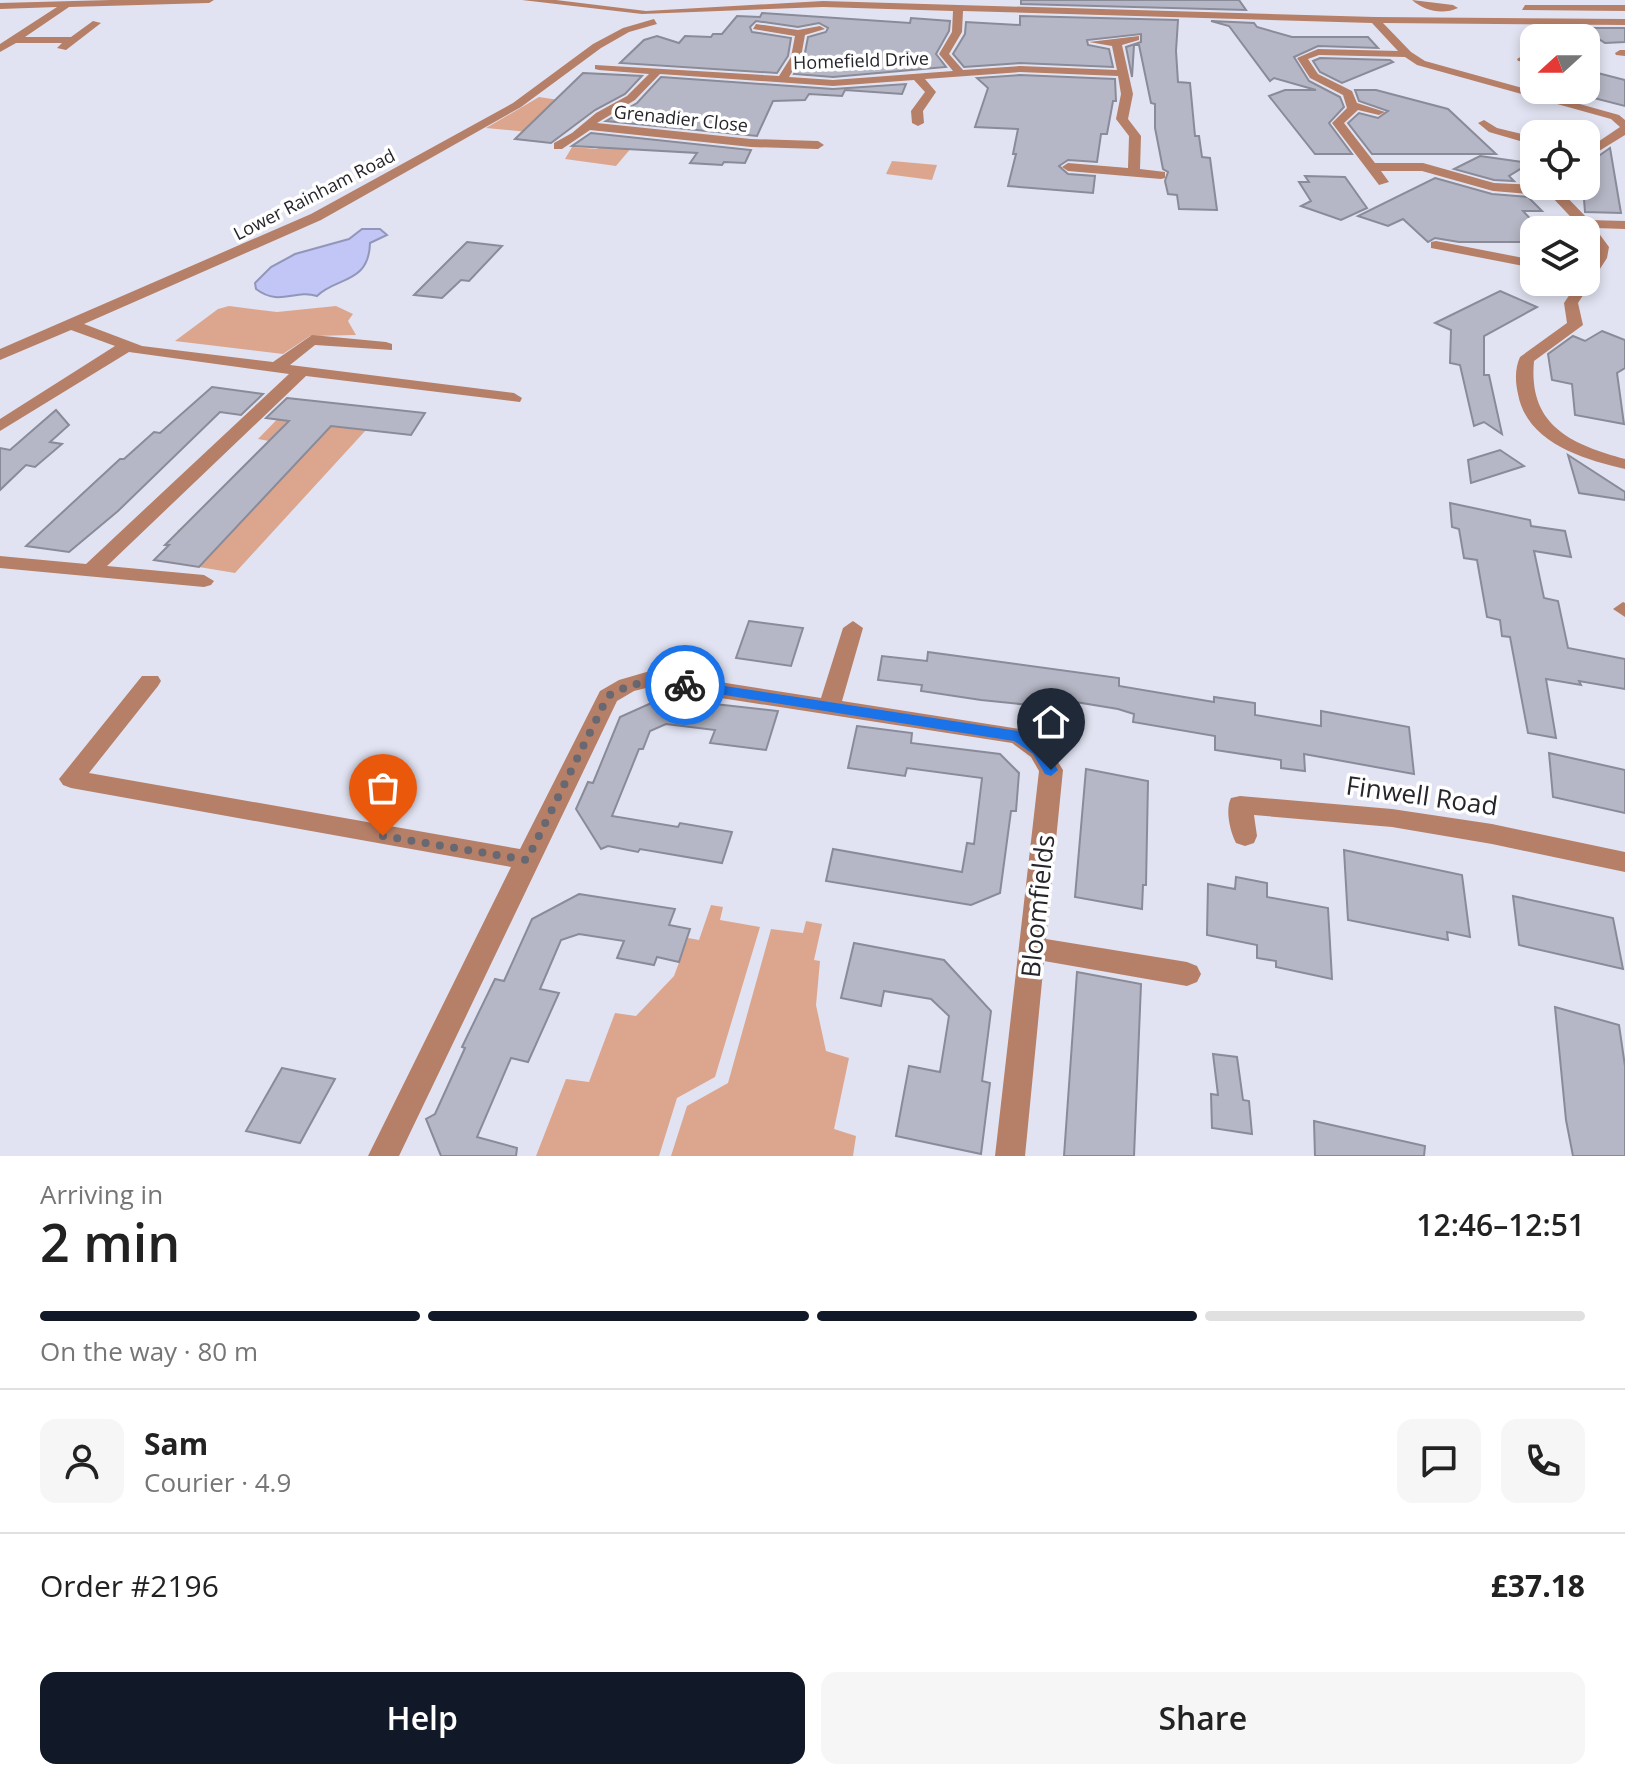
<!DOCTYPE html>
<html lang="en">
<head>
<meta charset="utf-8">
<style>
	body { margin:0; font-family:"Open Sans",sans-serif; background:#f6f6f6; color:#222; height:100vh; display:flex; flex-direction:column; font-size:30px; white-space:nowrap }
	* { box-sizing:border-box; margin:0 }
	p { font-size:26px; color:#767676 }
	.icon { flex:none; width:44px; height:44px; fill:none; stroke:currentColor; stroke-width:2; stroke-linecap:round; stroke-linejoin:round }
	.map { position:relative; height:1156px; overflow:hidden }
	.side { display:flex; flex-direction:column; background:#fff; flex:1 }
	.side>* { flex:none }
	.needle { width:52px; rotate:249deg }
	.buttons { position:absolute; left:1520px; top:24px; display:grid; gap:16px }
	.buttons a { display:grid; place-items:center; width:80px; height:80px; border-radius:16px; background:#fff; box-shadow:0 4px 12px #0003; font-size:40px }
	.pin { position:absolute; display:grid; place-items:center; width:68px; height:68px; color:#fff; margin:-82px -34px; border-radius:50% 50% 50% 0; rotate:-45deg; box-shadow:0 0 8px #0007 }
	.pin .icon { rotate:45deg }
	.courier { position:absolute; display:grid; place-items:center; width:80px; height:80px; margin:-40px; border:6px solid #1a73e8; border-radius:50%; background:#fff; color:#222; box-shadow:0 2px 10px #0007 }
	.summary em { font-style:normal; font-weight:600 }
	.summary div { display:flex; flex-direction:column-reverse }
	.summary { display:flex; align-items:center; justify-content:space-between; height:136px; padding:0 40px }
	h1 { font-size:52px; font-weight:600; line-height:60px }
	.bar { display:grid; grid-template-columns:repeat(4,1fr); gap:12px 8px; align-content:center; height:96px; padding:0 40px }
	.bar i { height:10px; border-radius:6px; background:#e0e0e0 }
	.bar .current { background:#111827 }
	.bar p { grid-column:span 4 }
	.line { display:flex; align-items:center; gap:20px; padding:0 40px; border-top:2px solid #e0e0e0 }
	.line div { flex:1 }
	.round { display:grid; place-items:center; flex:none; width:84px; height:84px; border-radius:16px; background:#f6f6f6 }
	.action { display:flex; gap:16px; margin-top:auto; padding:16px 40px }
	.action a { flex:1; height:92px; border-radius:16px; background:#111827; color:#fff; font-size:32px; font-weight:600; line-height:92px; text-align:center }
	.action a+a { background:#f6f6f6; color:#222 }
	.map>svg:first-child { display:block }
</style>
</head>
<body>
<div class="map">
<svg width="1625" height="1156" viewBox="0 0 1625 1156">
	<rect width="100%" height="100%" fill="#e1e3f2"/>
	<g fill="#dca68e">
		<polygon points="539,97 559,100 550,105 528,132 486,128"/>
		<polygon points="608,138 607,147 632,147 616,166 565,159 572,147 597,149"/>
		<polygon points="892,161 937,165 932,180 886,174"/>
		<polygon points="229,306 277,312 336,306 353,314 348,321 356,335 310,336 283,354 175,341 218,309"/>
		<polygon points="292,404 281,420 366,430 235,573 199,567 225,538 177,531 185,525 229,532 308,448 258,439"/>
		<polygon points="711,905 723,907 720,920 760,927 715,1077 677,1098 659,1156 536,1156 566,1079 589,1082 615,1013 636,1016 674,976 688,938 699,940"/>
		<polygon points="806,921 822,924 814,960 820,961 816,1005 826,1051 849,1058 834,1129 856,1136 853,1156 671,1156 687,1106 728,1083 771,929 803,933"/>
	</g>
	<path fill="#c1c6f6" stroke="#9296b9" stroke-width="2" d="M362 229H380L387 235 370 243C369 284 336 277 317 296 294 289 280 307 256 289L255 283 271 267 295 254 349 239Z"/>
	<g fill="#b6b7c6" stroke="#898b99" stroke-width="2">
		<polygon points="1021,0 1239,0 1246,10 1021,4"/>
		<polygon points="762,13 910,23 911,18 950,21 949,31 936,54 946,67 833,77 794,74 804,58 808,37 826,32 828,28 819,23 798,27 756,21 750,27 752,32 791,38 788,56 777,73 620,63 644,40 657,36 679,43 685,36 711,37 713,34 722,34 737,16 760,17"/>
		<polygon points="1020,16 1178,20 1176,51 1178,82 1190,83 1195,136 1199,136 1202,157 1210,158 1217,210 1179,209 1177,195 1168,194 1165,181 1168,172 1163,169 1155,128 1155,104 1151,103 1139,45 1134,45 1132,77 1126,47 1141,42 1141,34 1087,40 1088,45 1109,49 1113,67 1020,63 964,67 953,54 965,34 966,22 1020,25"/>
		<polygon points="1211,21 1254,23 1257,27 1292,37 1368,37 1378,48 1318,46 1294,57 1309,81 1340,97 1344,107 1329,123 1352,154 1315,154 1269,96 1285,90 1316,90 1274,78 1270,81 1229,26"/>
		<polygon points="1582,28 1625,28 1625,42 1605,43"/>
		<polygon points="1320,58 1390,60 1393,62 1342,83 1320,72 1313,61"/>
		<polygon points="1586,70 1625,80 1625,106 1586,96"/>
		<polygon points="583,73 642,76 625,94 595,110 551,143 515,139"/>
		<polygon points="1020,75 1115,79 1116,101 1113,101 1107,134 1101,134 1097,162 1068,160 1059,166 1068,174 1095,176 1093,193 1008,186 1016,154 1013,154 1018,129 975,127 988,88 977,78"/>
		<polygon points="661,77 833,89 906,84 902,94 845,90 842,96 809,94 805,100 773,101 757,136 606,121 637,103"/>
		<polygon points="1355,90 1376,90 1448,109 1496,154 1372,154 1348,123 1359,113 1378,118 1388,111 1359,101"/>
		<polygon points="591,133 751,150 745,163 724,162 722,165 690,163 697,153 572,146"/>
		<polygon points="1610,148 1621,213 1585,212 1583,186 1586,186 1586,165"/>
		<polygon points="1480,156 1530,163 1509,176 1514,181 1494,180 1454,169"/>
		<polygon points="1305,176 1345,177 1367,208 1341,220 1301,206 1311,201 1299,182 1309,182"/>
		<polygon points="1435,178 1492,194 1528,197 1542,211 1523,211 1534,223 1534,242 1459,242 1435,238 1428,242 1403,219 1388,226 1358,216"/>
		<polygon points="467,242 502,246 469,281 461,280 442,298 414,295"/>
		<polygon points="1500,291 1537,307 1484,336 1484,375 1489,375 1502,434 1484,422 1474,426 1460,365 1450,363 1451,330 1435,323"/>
		<polygon points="1602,331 1625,340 1625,368 1617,373 1624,424 1575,415 1572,384 1552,380 1548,354 1573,336 1585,341"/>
		<polygon points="212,387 263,394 241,415 220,412 118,511 69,552 26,546 120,459 124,459 154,432 160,433"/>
		<polygon points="287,398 425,413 411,435 331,426 199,567 154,560 169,545 165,545 289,421 266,418"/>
		<polygon points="56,410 69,425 50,442 62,444 35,467 26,465 0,490 0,448 10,450"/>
		<polygon points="1500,450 1524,466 1471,483 1468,460"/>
		<polygon points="1568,455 1625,492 1625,500 1579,493"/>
		<polygon points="1450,503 1530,520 1531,526 1565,531 1571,557 1534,551 1544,598 1558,601 1568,648 1625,659 1625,689 1579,681 1581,685 1546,679 1556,738 1528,733 1510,637 1502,636 1500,620 1487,617 1477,560 1464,558 1459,529 1452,527"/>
		<polygon points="749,621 803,628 791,666 736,658"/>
		<polygon points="928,652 1119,678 1119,686 1214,702 1214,697 1255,703 1255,715 1321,726 1321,711 1409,727 1414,774 1304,754 1305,771 1281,768 1281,760 1215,750 1215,736 1133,722 1134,714 1118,709 1039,696 1039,706 981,700 921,691 922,685 878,680 882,656 927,661"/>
		<polygon points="667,696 670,699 778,711 766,750 710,743 715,730 666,724 650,731 643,749 639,749 612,816 678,827 680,823 732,832 722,863 640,849 638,852 608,846 601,849 576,809 588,782 593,783 620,717"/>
		<polygon points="857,726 912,733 911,743 1000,754 1019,773 1016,811 1011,811 1000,893 971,905 826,881 833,849 962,872 967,843 974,844 982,778 907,768 905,776 848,768"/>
		<polygon points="1549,753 1625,770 1625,813 1553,797"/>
		<polygon points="1086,769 1148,781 1146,885 1143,885 1142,909 1075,897"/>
		<polygon points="1344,850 1462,875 1470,937 1447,932 1448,940 1348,920"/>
		<polygon points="1236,877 1267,883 1267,897 1328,908 1332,979 1276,967 1276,961 1257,958 1257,945 1207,935 1208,884 1235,889"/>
		<polygon points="579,894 675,909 669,925 690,929 679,962 657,957 654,965 617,958 624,941 579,934 561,940 540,989 559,993 528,1062 511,1058 477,1137 517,1148 516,1156 441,1156 426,1119 435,1114 465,1048 462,1047 495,979 504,981 532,919"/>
		<polygon points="1513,896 1613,918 1623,969 1519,945"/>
		<polygon points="854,943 944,960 991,1011 982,1081 990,1083 981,1154 896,1136 909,1066 940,1072 949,1016 931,999 884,991 881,1006 841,998"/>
		<polygon points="1077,972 1141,984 1134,1156 1064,1156"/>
		<polygon points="1555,1007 1619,1025 1625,1066 1625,1156 1573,1156 1566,1120"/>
		<polygon points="1213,1054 1237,1057 1243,1100 1249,1101 1252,1134 1212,1128 1211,1094 1218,1095"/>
		<polygon points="282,1068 335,1079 300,1143 246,1131"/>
		<polygon points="1314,1121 1425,1146 1424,1156 1315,1156"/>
	</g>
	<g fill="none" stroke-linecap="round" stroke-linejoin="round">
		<g fill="#b67f67" fill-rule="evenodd">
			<polygon points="111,0 214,0 209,3 69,7 25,37 71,37 93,21 101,23 66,50 57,48 62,43 16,43 0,52 0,44 57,7 0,9 0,3"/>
			<path d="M522 0H556L646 11 823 1 1375 17 1625 19V25L1383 23 1411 52 1425 61 1619 115 1625 120V135L1586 159V150L1620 127 1611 119 1417 65 1405 57 1319 55 1308 59 1318 74 1352 91 1357 103 1385 112 1379 115 1358 110 1344 123 1375 163H1423L1494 183 1556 186 1589 220 1625 221V229L1595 228 1609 247 1607 258 1578 303 1583 325 1534 361C1528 425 1570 444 1625 459V469C1583 459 1527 443 1518 394 1515 381 1515 368 1520 357L1567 323 1564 303 1578 282H1586C1586 270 1596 258 1595 248 1594 242 1587 237 1586 230H1583L1551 196 1493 191 1422 171H1381L1389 182 1379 185 1332 123 1347 108 1343 95 1310 78 1297 58 1318 49 1398 51 1372 23 963 11 962 32 949 54 963 70 1020 66 1117 70 1112 46 1089 42 1139 36V40L1122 45 1133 94 1128 119 1141 136 1140 169 1165 172V178L1161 179 1068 171 1062 167 1068 163 1128 168 1129 136 1116 119 1121 94 1118 76 1020 72 925 79 936 92 923 111 924 123 918 126 912 123 911 111 925 92 914 80 833 86 660 74 635 100 597 123 751 139 818 141 824 145 818 149 751 147 590 130 562 149H554V143L572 133 596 113 627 96 649 74 599 70 595 69V65L779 76 791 57 795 36 753 29 756 24 798 30 820 26 825 29 805 35 801 57 789 77 833 80 953 71 939 54 952 32 953 11 823 7 642 14Z"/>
			<path d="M1412 0 1453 5 1458 8C1443 15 1424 11 1412 0Z"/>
			<polygon points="1525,5 1625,5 1625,11 1522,10"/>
			<polygon points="654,19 657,24 629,32 601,48 521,107 321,220 84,324 142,346 273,362 312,335 386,342 392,344 392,350 315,345 290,365 514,393 522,398 520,402 306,376 107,566 204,575 214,581 211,585 204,587 0,568 0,556 86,564 289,374 129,352 0,431 0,419 115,346 71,330 0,360 0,349 311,214 513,103 593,44 623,28"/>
			<polygon points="1620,50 1625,50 1625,56 1616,55 1615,53"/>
			<polygon points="1522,56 1534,57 1534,63 1518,61 1517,59"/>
			<polygon points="1484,120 1497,128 1534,137 1534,145 1489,132 1478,123"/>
			<polygon points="1436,241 1534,260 1534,268 1431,248 1431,242"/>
			<polygon points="1623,602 1625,603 1625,617 1613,609"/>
			<polygon points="853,621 863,628 842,701 1026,730 1047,745 1063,770 1046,939 1187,962 1197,966 1201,974 1197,982 1187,986 1044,961 1025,1156 995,1156 1039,771 1031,757 1012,743 650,687 634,691 617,701 399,1156 368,1156 511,867 71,788 63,785 59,779 142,676 158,676 161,681 158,686 89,773 520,849 600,691 619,680 650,671 821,698 843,628"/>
			<path d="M1240 796 1392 809 1492 824 1625 852V872L1492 844 1392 827 1254 815 1257 836 1254 843 1245 846 1236 843C1230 831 1225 810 1231 798Z"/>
		</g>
	</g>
	<polygon fill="#1a73e8" points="685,680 1018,731 1044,747 1058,770 1051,776 1045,774 1033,754 1014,741 680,688 680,681"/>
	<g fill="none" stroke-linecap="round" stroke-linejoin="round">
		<path stroke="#676871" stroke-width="8" stroke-dasharray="0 14.4" d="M383 836 527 860 608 696C639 679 652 680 685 685"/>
	</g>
	<g text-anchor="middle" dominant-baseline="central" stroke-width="7" stroke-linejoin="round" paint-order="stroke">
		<g font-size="18" fill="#25252b" stroke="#fff">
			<text transform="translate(861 60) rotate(-2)">Homefield Drive</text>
			<text transform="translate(681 118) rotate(6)">Grenadier Close</text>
			<text transform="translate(314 194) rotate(-27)">Lower Rainham Road</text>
		</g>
		<g font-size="26" fill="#25252b" stroke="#fff">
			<text transform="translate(1422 795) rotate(8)">Finwell Road</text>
			<text transform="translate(1037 906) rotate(-84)">Bloomfields</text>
		</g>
	</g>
</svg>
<div class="buttons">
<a><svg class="needle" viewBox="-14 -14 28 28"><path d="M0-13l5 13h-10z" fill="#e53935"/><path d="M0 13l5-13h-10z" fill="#767676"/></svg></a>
<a><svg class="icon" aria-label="locate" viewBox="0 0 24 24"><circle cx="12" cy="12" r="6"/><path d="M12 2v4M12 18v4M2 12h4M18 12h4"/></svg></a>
<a><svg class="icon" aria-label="layers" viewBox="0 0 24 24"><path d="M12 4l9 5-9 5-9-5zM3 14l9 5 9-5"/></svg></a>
</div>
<div class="pin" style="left:383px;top:836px;background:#ea580c"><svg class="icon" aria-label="bag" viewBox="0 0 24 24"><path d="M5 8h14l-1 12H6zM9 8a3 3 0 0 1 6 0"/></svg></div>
<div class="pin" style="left:1051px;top:770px;background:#1f2937"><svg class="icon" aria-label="home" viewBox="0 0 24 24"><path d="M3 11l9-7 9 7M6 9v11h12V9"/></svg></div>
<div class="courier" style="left:685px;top:685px"><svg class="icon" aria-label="bike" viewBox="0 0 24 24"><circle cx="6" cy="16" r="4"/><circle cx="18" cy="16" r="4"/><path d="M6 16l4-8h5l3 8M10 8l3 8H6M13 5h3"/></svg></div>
</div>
<section class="side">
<div class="summary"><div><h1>2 min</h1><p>Arriving in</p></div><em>12:46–12:51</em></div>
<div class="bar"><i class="current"></i><i class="current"></i><i class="current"></i><i></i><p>On the way · 80 m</p></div>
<div class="line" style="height:144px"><a class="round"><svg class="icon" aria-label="person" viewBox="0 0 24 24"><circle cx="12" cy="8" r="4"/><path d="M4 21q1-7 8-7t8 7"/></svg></a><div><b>Sam</b><p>Courier · 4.9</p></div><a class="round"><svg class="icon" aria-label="chat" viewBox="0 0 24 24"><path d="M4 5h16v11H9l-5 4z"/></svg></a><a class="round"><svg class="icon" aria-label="phone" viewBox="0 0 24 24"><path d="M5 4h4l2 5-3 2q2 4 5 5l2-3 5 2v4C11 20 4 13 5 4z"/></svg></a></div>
<div class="line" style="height:104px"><div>Order #2196</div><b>£37.18</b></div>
<div class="action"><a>Help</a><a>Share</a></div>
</section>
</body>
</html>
